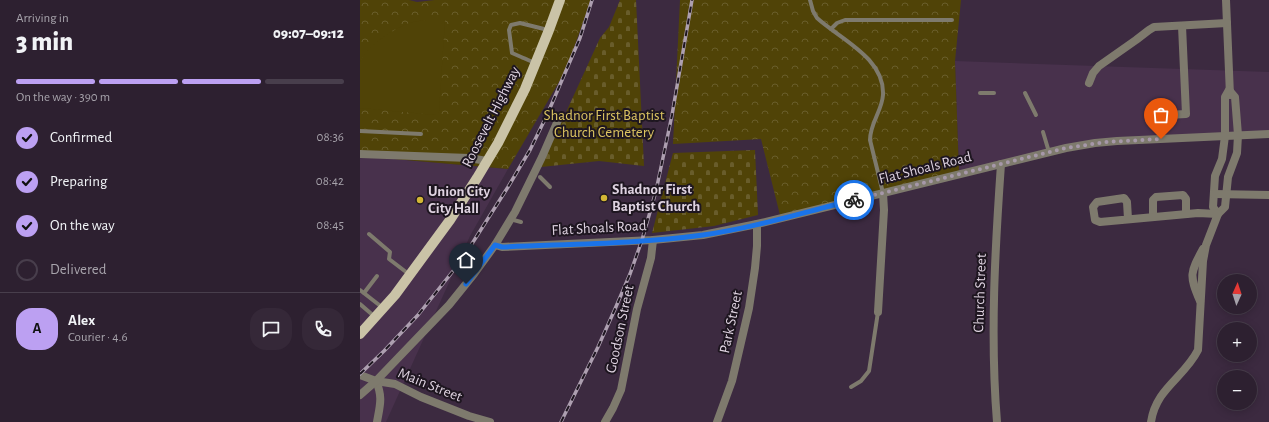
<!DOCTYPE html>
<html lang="en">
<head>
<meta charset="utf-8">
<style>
	body { margin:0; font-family:"Alegreya Sans",sans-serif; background:#352838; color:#f1f3f6; height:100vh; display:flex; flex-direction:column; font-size:15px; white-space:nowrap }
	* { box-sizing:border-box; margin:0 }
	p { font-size:13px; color:#a7a3ab }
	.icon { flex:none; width:22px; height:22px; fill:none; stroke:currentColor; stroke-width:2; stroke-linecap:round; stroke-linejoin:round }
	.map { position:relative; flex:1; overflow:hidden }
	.drawer { display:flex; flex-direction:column; background:#2d2030; width:360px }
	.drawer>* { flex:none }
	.needle { width:26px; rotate:3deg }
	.fabs { position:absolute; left:857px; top:274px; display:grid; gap:8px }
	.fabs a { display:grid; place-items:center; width:40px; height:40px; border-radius:50%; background:#2d2030; box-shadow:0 2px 10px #0003,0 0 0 1px #483e4c; font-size:20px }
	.pin { position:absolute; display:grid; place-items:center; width:34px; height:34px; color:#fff; margin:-41px -17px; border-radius:50% 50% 50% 0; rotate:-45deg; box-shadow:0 0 4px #0007 }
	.pin .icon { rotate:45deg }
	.courier { position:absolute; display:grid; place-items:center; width:40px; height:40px; margin:-20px; border:3px solid #1a73e8; border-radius:50%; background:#fff; color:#222; box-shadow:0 1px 5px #0007 }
	.headline em { font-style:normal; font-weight:800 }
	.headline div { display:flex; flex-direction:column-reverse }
	.headline { display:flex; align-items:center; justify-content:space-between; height:68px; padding:0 16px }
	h1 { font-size:26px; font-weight:800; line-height:30px }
	.bar { display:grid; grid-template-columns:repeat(4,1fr); gap:6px 4px; align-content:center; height:48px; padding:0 16px }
	.bar i { height:5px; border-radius:3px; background:#483e4c }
	.bar .active { background:#bca0f2 }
	.bar p { grid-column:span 4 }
	.line { display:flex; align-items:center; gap:10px; padding:0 16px; border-top:1px solid #483e4c }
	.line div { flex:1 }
	.round { display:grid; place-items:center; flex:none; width:42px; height:42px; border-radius:16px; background:#352838 }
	ol { padding:0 16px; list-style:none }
	li { display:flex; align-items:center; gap:12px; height:44px }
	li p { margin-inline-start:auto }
	li .icon { padding:4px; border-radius:50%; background:#bca0f2; color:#111; stroke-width:4 }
	li:last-child { color:#a7a3ab }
	li i { width:22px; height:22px; border:2px solid #483e4c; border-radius:50% }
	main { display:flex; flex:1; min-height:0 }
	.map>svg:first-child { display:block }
</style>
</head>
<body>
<main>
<section class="drawer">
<div class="headline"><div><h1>3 min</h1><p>Arriving in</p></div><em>09:07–09:12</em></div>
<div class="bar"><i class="active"></i><i class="active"></i><i class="active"></i><i></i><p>On the way · 390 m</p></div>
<ol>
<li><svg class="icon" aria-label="check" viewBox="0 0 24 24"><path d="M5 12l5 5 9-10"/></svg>Confirmed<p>08:36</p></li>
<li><svg class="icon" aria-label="check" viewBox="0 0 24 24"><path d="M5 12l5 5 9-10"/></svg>Preparing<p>08:42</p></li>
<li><svg class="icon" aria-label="check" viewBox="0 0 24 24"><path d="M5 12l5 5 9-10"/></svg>On the way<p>08:45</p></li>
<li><i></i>Delivered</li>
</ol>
<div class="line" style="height:72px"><b class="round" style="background:#bca0f2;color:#111">A</b><div><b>Alex</b><p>Courier · 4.6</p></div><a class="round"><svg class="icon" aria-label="chat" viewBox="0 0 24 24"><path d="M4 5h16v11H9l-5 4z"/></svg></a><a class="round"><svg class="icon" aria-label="phone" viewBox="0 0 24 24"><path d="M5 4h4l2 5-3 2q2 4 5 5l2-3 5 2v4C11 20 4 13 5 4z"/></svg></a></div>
</section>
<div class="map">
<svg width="909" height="422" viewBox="0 0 909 422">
	<defs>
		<pattern id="forest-crowns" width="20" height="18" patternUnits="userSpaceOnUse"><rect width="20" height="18" fill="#504307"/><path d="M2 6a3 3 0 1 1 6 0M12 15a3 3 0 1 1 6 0" fill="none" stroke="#695d2b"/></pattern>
		<pattern id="cemetery-stones" width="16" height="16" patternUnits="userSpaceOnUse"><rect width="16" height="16" fill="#504307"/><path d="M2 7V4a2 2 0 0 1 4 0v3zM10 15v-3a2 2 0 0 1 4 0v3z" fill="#695d2b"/></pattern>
	</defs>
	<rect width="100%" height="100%" fill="#3c2a40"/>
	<g fill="#48314c">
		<polygon points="595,61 909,72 909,133 734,142 599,172"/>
		<polygon points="0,156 148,169 110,236 26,422 0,422"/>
	</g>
	<g fill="url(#forest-crowns)">
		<polygon points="0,0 49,0 57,2 75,0 231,0 206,70 148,169 0,156"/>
		<polygon points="320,0 601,0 595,61 599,172 421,219 401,139 313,144"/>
	</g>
	<g fill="url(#cemetery-stones)">
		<polygon points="260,0 276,0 284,166 239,161 181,167 240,38 249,27"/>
		<polygon points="395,150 398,215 354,226 292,233 313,153"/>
	</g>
	<path fill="#504307" d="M66 20H85L79 112 76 115 0 108C0 100 0 68 0 62 7 46 32 30 47 24 53 21 60 21 66 20Z"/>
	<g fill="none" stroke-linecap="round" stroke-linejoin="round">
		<g stroke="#7e7a6d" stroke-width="4">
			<path d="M450 0 453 11 457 18C480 39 525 58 523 95 522 111 510 123 510 140L523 193"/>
			<polyline points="471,29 477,23 485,20 592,20"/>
			<polyline points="175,63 152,53 149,30 151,25 160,23 188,30"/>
			<polyline points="620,93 634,93"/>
			<polyline points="665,93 676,115"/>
			<polyline points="0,131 61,134"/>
			<polyline points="683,132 689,152"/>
			<polyline points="180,177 190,187"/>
			<polyline points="150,219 161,222"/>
			<polyline points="9,234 30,252 29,259 50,275"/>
			<polyline points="0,290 23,308"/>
			<polyline points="4,293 17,276"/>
			<polyline points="0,304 15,317"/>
			<polyline points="491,387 501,381 509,371 518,312"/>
		</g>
		<g stroke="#7e7a6d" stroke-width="8">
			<polyline points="866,0 870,95"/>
			<polyline points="729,83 733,73 739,66 776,40 789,30 794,27 867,23"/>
			<polygon points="869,90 875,97 878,135 877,153 868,177 865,207 858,214 853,207 855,176 862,159 865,136 865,97"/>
			<polyline points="789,116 826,114 822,26"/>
			<polyline points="0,154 109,158 127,161"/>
			<polyline points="854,194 909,195"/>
			<polyline points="793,217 793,200 796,197 823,195 826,199 826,214"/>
			<path d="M768 219 767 202 764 198 737 202 733 207 735 220 740 222 838 213 858 214 846 245 843 261 838 350C824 378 796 388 791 422"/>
			<path d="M840 301C829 275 830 273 843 249"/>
			<polyline points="518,312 524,210 523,193"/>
			<polyline points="0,375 16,381 35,384 61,397 109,416 130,422"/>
			<path d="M16 381C23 397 20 405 17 422"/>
			<polyline points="0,395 16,381 89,305 114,274 135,245 155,212 182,157 199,118"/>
			<polyline points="245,422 253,408 261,390 277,309 291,258 293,240"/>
			<polyline points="357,422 372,381 389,308 395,268 397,246 397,224"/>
			<path d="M637 422C630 336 635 250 641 164"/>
		</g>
		<polyline stroke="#7e7a6d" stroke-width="8" points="135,245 142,247 293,240 343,235 397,224 706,148 735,143 757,141 909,134"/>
		<polyline stroke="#cac3a7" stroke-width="10" points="0,334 35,295 90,220 117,178 138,143 165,89 189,30 200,0"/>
		<g stroke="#ad9fb0" stroke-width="3.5">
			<g id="rail">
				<polyline points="0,374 24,351 58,315 101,261 148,187 170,150 187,115 220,38 232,0"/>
				<polyline points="201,422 238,347 255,309 270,274 282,240 296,191 312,115 332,0"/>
			</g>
		</g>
		<use href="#rail" stroke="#1e1620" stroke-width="2" stroke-dasharray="6" stroke-linecap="butt"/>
	</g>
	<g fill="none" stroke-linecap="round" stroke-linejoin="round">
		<polyline stroke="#a698a9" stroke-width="4" stroke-dasharray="0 7.2" points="494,200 706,148 746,142 801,139"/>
		<path stroke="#1a73e8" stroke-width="5" d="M106 284 135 245 142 247C208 244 277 244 343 235 394 228 444 212 494 200"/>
	</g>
	<g fill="#d3b635" stroke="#1e1620" stroke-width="1.5">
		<circle cx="244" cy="198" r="4"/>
		<circle cx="60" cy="200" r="4"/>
	</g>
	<g text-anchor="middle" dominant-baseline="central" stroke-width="4" stroke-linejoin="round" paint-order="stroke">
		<g font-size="15" fill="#dcc461" stroke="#1e1620">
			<text x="244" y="115">Shadnor First Baptist<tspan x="244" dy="17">Church Cemetery</tspan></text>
		</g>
		<g font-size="15" fill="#dfd3e1" stroke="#1e1620">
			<text transform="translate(131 117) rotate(-63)">Roosevelt Highway</text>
			<text transform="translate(565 168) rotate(-14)">Flat Shoals Road</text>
			<text transform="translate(239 228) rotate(-3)">Flat Shoals Road</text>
			<text transform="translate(620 293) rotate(-88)">Church Street</text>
			<text transform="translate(371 322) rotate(-78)">Park Street</text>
			<text transform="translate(260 329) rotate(-78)">Goodson Street</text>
			<text transform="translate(70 385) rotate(22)">Main Street</text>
		</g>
		<g font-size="15" font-weight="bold" fill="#dfd3e1" stroke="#1e1620" text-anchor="start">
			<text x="252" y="189">Shadnor First<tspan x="252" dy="17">Baptist Church</tspan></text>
			<text x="68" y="191">Union City<tspan x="68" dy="17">City Hall</tspan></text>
		</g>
	</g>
</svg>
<div class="fabs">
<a><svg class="needle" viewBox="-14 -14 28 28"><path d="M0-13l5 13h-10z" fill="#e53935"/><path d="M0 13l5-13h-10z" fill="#a7a3ab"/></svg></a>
<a>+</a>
<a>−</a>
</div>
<div class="pin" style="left:801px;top:139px;background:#ea580c"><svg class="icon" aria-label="bag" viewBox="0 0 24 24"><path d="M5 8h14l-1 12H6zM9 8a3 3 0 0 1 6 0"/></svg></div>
<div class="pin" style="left:106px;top:284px;background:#1f2937"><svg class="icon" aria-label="home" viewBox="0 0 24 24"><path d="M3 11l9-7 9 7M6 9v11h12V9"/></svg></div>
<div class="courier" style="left:494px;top:200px"><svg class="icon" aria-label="bike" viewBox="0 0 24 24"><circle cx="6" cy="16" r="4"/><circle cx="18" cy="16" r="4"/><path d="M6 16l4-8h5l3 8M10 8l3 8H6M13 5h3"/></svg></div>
</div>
</main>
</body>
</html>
